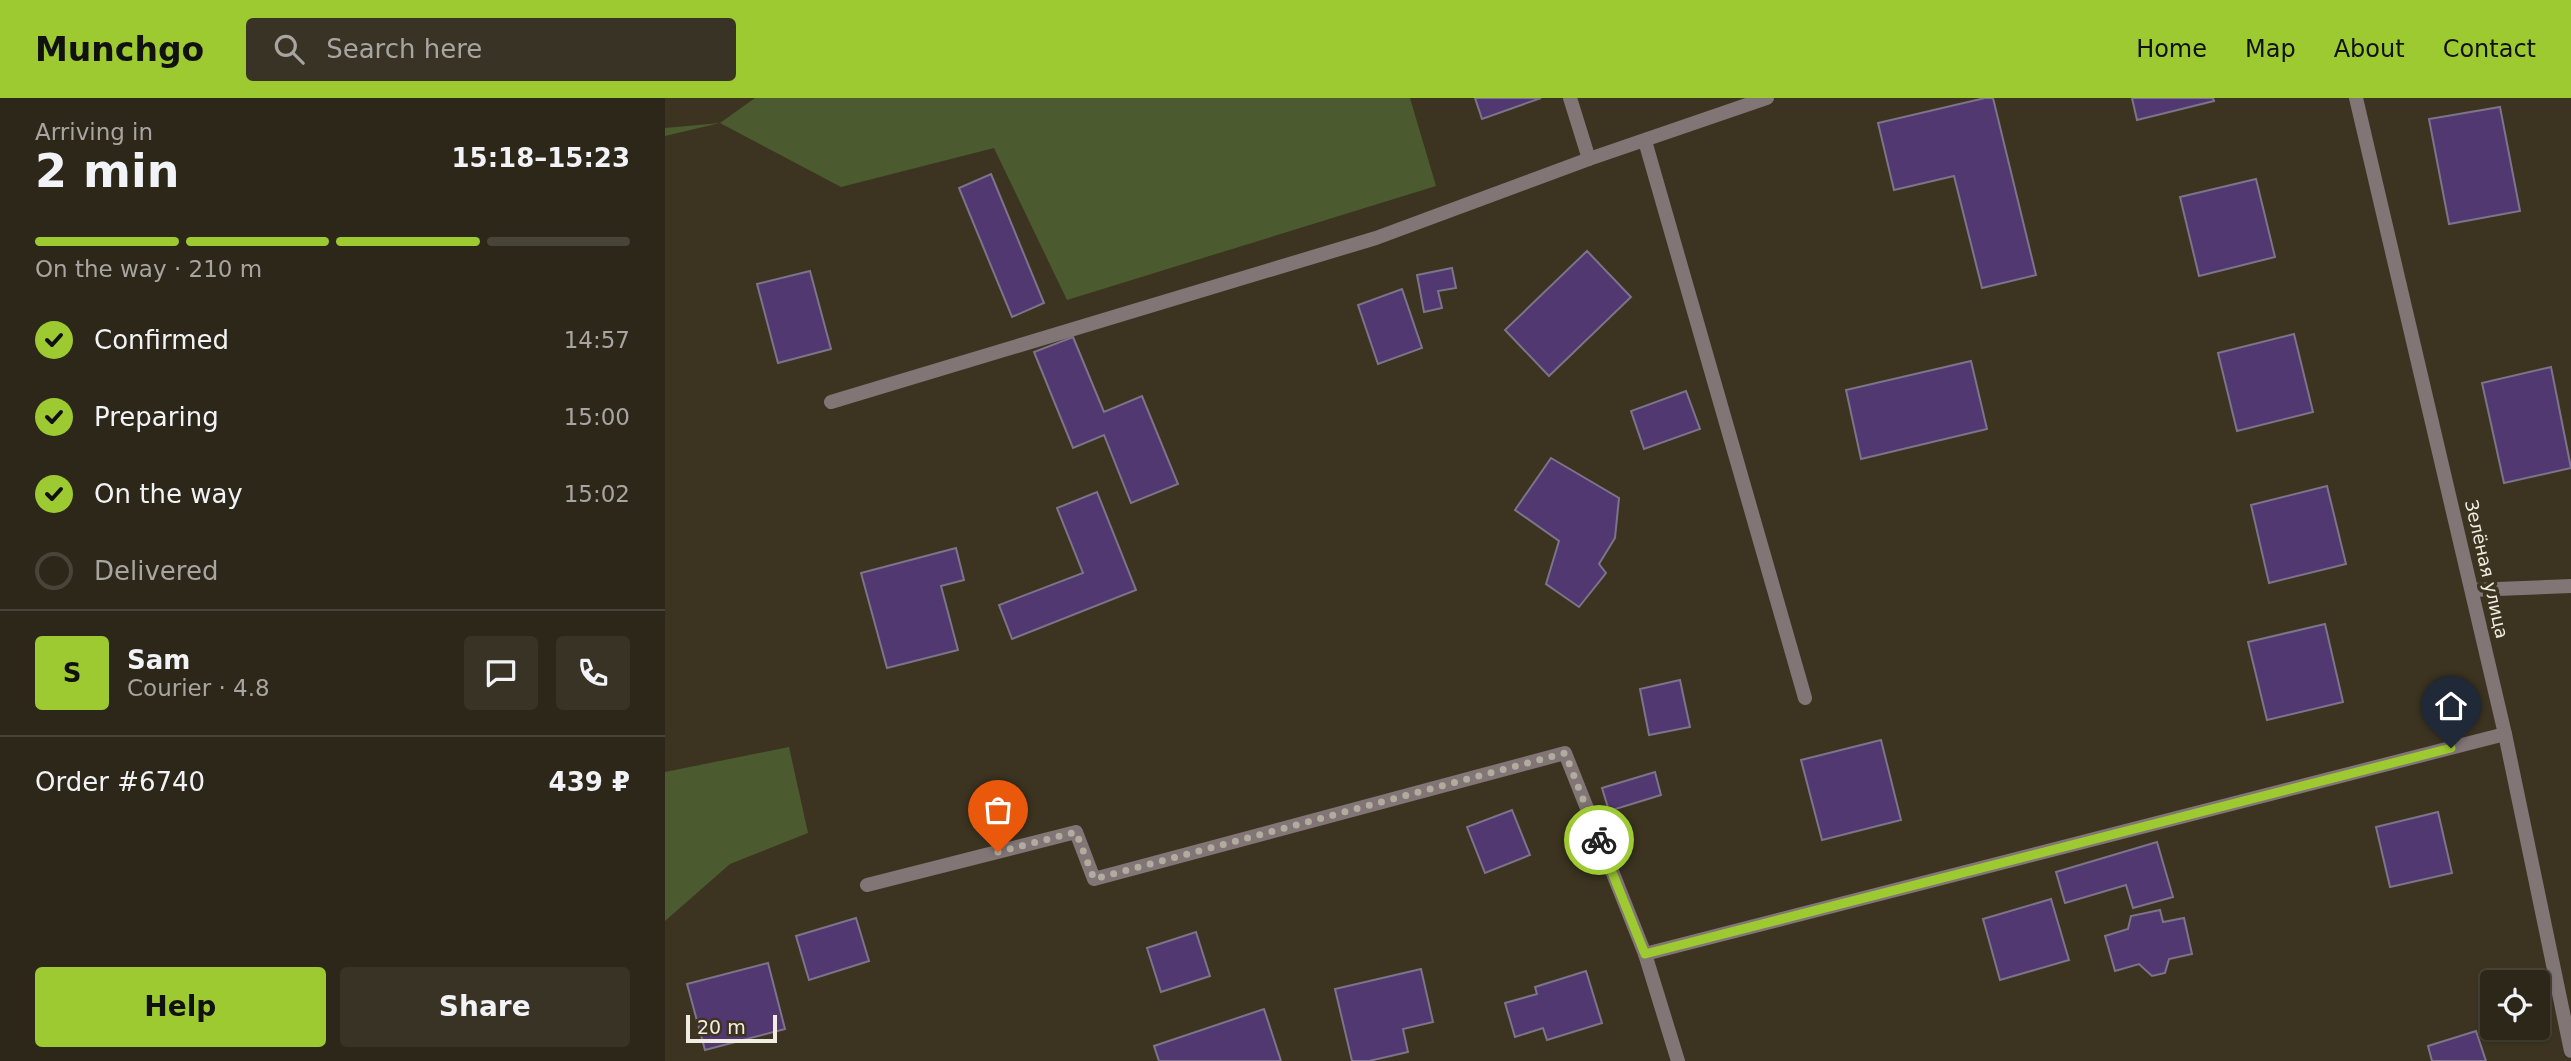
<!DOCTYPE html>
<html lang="en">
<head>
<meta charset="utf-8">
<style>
	body { margin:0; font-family:"DejaVu Sans",sans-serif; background:#393326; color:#f1f3f6; height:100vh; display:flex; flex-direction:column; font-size:26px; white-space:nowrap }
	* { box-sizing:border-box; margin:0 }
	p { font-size:23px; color:#a7a5a2 }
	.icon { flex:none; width:38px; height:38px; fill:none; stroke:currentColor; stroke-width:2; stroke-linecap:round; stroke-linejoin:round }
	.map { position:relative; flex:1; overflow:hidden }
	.drawer { display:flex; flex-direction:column; background:#2d2719; width:665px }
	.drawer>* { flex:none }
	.buttons { position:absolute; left:1815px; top:872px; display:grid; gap:14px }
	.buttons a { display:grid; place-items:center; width:70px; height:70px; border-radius:7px; background:#2d2719; box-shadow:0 2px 5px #0004,0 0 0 2px #484438; font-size:35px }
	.scale { position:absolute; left:21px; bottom:18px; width:91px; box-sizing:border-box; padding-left:7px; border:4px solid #f2ede2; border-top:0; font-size:19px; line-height:24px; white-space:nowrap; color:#f2ede2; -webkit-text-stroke:5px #3c3421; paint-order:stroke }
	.pin { position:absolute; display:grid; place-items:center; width:60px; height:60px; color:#fff; margin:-72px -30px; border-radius:50% 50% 50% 0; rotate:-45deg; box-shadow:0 0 7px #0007 }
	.pin .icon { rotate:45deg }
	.courier { position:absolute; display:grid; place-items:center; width:70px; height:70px; margin:-35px; border:5px solid #9dca30; border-radius:50%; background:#fff; color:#222; box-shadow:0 2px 9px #0007 }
	.overview em { font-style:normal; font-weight:800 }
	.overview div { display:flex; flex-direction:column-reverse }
	.overview { display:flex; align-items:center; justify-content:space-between; height:119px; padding:0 35px }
	h1 { font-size:46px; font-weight:800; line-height:52px }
	.bar { display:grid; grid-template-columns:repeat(4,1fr); gap:10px 7px; align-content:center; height:84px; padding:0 35px }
	.bar i { height:9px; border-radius:5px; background:#484438 }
	.bar .on { background:#9dca30 }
	.bar p { grid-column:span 4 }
	.line { display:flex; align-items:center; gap:18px; padding:0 35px; border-top:2px solid #484438 }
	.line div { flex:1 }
	.round { display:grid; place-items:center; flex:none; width:74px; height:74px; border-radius:7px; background:#393326 }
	ol { padding:0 35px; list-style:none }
	li { display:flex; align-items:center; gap:21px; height:77px }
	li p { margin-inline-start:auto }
	li .icon { padding:7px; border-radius:50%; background:#9dca30; color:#111; stroke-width:4 }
	li:last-child { color:#a7a5a2 }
	li i { width:38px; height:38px; border:4px solid #484438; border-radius:50% }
	.cta { display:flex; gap:14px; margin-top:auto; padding:14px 35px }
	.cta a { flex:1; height:80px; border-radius:7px; background:#9dca30; color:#111; font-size:28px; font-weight:800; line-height:80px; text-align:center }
	.cta a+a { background:#393326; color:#f1f3f6 }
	header { display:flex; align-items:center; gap:42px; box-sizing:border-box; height:98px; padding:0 35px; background:#9dca30; color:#111 }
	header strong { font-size:33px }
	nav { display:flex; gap:38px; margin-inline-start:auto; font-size:24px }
	.search { width:490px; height:63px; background:#393326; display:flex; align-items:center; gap:18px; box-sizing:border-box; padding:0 24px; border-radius:7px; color:#a7a5a2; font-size:26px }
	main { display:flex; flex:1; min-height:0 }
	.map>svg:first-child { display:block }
</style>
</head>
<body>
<header>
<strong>Munchgo</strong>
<div class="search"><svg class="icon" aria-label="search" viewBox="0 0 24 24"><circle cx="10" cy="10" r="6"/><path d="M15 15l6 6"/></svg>Search here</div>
<nav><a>Home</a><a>Map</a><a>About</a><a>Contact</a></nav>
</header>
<main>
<section class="drawer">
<div class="overview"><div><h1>2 min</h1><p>Arriving in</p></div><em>15:18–15:23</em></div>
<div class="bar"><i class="on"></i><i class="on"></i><i class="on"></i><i></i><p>On the way · 210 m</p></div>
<ol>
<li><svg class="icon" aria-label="check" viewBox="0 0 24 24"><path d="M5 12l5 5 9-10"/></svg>Confirmed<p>14:57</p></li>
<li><svg class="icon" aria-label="check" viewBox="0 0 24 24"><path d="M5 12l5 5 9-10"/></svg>Preparing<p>15:00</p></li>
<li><svg class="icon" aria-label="check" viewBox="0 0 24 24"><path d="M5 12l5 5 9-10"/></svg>On the way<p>15:02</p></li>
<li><i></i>Delivered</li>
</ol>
<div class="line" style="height:126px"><b class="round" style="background:#9dca30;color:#111">S</b><div><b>Sam</b><p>Courier · 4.8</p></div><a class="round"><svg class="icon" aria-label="chat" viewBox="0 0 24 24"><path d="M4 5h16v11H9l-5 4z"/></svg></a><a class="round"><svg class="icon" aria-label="phone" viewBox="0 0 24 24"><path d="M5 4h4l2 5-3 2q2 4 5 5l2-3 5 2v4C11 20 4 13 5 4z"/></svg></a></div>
<div class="line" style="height:91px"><div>Order #6740</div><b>439 ₽</b></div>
<div class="cta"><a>Help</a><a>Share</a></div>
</section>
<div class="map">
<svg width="1906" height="963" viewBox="0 0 1906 963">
	<rect width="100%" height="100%" fill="#3c3421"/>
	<g fill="#4b5b2f">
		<polygon points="90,0 745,0 771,88 402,202 329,50 176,89 55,25 0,38 0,30 55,25"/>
		<polygon points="124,649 143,735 65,766 0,823 0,674"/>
	</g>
	<g fill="#523871" stroke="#7c7489" stroke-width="2">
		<polygon points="810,0 876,0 817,21"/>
		<polygon points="1320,0 1328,0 1371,177 1317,190 1289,78 1229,92 1213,25"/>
		<polygon points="1467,0 1548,0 1549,3 1472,22"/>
		<polygon points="1835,9 1855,113 1784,126 1764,21"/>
		<polygon points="326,76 379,205 347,219 294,90"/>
		<polygon points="1591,81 1610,159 1534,178 1515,99"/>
		<polygon points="922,153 966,199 884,278 840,232"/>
		<polygon points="787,170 791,190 773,193 777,210 759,214 752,177"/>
		<polygon points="145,173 166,251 113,265 92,186"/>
		<polygon points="737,191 757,250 713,266 693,207"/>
		<polygon points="1629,236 1648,314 1572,333 1553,255"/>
		<polygon points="408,239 439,314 477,298 513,386 466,405 439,337 408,350 369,254"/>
		<polygon points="1306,263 1322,331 1196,361 1181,292"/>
		<polygon points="1886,269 1906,370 1839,385 1817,285"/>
		<polygon points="1021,293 1035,331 979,351 966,313"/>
		<polygon points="886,360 954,400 950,440 934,466 941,475 914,509 881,486 894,443 850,412"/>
		<polygon points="1662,388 1681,466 1604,485 1586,407"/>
		<polygon points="432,394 471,492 347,541 334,507 418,475 392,410"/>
		<polygon points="291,450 299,482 276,488 293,552 222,570 196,475"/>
		<polygon points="1660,526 1678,604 1602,622 1583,544"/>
		<polygon points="1015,582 1025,629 984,637 975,591"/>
		<polygon points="1216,642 1236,722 1157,742 1136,662"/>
		<polygon points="990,674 996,697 944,713 937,690"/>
		<polygon points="847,712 865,757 820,775 802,729"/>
		<polygon points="1773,714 1787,775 1725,789 1711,729"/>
		<polygon points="1492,744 1508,799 1468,810 1461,787 1400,805 1391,774"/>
		<polygon points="1386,801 1404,862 1335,882 1318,821"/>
		<polygon points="1495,812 1498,824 1519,820 1527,856 1504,861 1500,875 1487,878 1474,866 1450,873 1440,838 1463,831 1466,818"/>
		<polygon points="191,820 204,863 144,882 131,838"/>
		<polygon points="531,834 545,878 496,894 482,850"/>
		<polygon points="103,865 120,931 40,952 22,886"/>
		<polygon points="756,871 768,924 738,931 743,954 704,963 687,963 670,891"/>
		<polygon points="921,873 937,925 882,942 878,930 850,939 840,905 872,896 870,889"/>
		<polygon points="599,911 616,963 494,963 489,948"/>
		<polygon points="1811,933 1821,963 1767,963 1763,948"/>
	</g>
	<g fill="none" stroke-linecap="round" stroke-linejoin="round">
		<polyline stroke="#817576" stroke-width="14" points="202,787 411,734 429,781 900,655 980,856 1013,963"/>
		<g stroke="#817576" stroke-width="14">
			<polyline points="905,0 924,61"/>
			<polyline points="1691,0 1840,636 1906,953"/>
			<polyline points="980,43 1140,600"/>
			<polyline points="166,304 711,140 924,61 1102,0"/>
			<polyline points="1807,492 1906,488"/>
			<polyline points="980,856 1840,636"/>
		</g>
	</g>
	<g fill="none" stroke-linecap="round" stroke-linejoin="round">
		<polyline stroke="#b2ac9e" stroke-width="7" stroke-dasharray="0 12.6" points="333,754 411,734 429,781 900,655 934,742"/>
		<polyline stroke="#9dca30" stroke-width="9" points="934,742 980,856 1786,650"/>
	</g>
	<g text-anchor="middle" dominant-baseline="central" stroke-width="7" stroke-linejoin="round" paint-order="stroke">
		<g font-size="18" fill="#f2ede2" stroke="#3c3421">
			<text transform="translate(1822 471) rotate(77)">Зелёная улица</text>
		</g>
	</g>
</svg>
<div class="buttons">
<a><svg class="icon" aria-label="locate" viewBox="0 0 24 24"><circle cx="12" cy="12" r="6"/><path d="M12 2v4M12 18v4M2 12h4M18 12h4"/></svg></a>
</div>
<div class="scale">20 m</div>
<div class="pin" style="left:333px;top:754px;background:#ea580c"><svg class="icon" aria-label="bag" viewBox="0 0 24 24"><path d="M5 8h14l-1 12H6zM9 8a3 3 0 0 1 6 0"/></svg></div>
<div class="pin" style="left:1786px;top:650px;background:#1f2937"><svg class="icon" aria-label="home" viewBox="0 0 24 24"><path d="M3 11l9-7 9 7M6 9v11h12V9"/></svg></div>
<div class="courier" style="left:934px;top:742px"><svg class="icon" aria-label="bike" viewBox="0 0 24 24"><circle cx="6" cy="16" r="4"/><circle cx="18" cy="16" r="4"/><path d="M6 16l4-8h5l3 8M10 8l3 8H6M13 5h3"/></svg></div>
</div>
</main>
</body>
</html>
